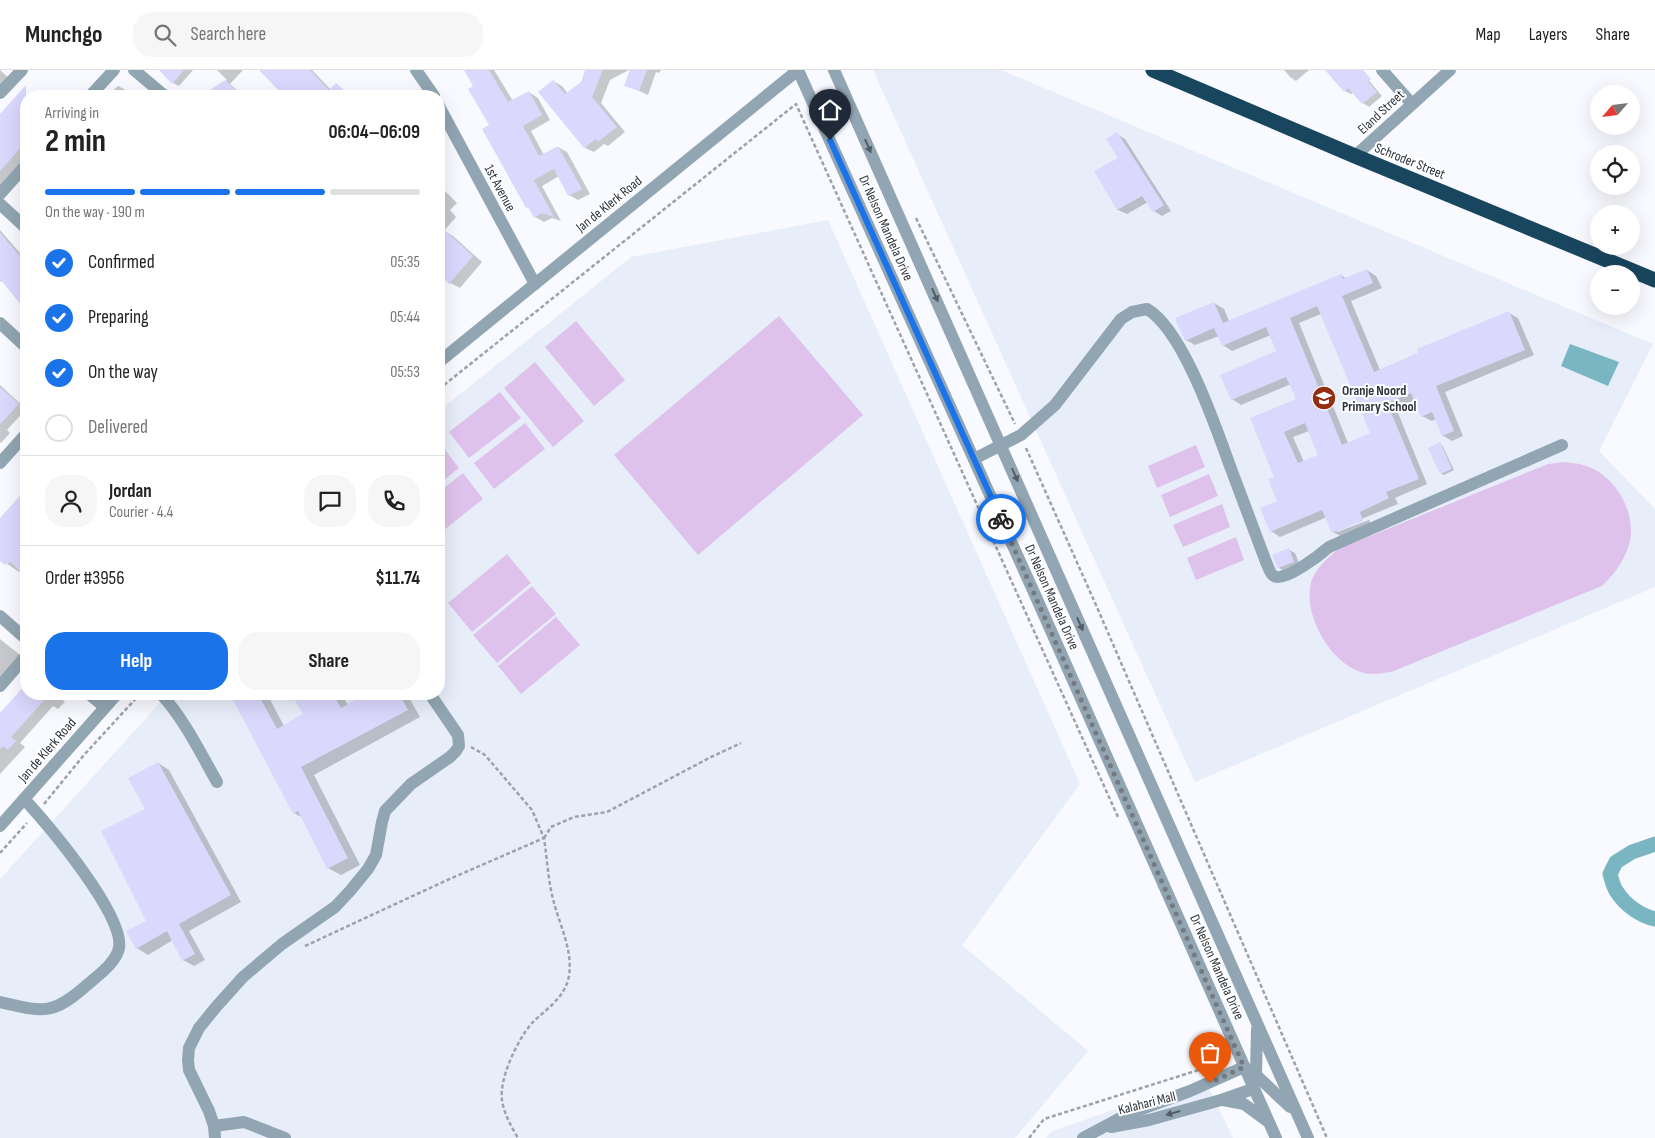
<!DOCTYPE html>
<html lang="en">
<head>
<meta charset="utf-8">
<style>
	body { margin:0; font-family:"Sofia Sans Condensed",sans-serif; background:#f6f6f6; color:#222; height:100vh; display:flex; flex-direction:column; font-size:19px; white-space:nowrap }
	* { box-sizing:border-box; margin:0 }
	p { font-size:16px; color:#767676 }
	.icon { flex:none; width:28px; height:28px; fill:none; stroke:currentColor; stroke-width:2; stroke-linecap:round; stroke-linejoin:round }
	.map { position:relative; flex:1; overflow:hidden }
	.side { position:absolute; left:20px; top:20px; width:425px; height:610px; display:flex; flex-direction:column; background:#fff; border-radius:20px; box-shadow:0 5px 20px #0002 }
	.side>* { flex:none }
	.needle { width:32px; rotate:242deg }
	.fabs { position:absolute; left:1590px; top:15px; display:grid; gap:10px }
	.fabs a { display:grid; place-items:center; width:50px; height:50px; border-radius:50%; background:#fff; box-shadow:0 5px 20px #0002; font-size:25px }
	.pin { position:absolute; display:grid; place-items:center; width:42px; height:42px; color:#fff; margin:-51px -21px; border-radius:50% 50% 50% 0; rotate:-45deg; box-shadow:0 0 5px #0007 }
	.pin .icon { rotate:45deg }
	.courier { position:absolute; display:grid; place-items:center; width:50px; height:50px; margin:-25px; border:4px solid #1a73e8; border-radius:50%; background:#fff; color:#222; box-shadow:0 1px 6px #0007 }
	.headline em { font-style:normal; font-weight:700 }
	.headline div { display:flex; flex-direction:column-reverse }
	.headline { display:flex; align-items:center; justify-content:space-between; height:85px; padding:0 25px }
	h1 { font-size:32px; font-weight:700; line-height:38px }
	.bar { display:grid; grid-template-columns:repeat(4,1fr); gap:8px 5px; align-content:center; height:60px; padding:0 25px }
	.bar i { height:6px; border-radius:4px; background:#e0e0e0 }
	.bar .on { background:#1a73e8 }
	.bar p { grid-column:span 4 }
	.line { display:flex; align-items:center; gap:12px; padding:0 25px; border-top:1px solid #e0e0e0 }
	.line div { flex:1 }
	.round { display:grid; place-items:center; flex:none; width:52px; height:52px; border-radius:20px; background:#f6f6f6 }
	ol { padding:0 25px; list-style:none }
	li { display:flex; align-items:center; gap:15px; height:55px }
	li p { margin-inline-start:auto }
	li .icon { padding:5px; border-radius:50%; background:#1a73e8; color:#fff; stroke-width:4 }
	li:last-child { color:#767676 }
	li i { width:28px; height:28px; border:2px solid #e0e0e0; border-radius:50% }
	.cta { display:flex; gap:10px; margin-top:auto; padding:10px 25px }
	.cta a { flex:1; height:58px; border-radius:20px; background:#1a73e8; color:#fff; font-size:20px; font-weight:700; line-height:58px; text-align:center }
	.cta a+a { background:#f6f6f6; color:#222 }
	header { display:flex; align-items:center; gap:30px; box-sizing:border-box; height:70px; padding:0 25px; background:#fff; border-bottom:1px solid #e0e0e0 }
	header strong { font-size:24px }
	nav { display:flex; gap:28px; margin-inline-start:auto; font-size:18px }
	.search { width:350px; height:45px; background:#f6f6f6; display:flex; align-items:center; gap:12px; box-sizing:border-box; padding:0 18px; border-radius:20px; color:#767676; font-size:19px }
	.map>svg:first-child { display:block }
</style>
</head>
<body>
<header>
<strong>Munchgo</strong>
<div class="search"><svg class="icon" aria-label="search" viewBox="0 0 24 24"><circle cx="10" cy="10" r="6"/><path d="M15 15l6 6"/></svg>Search here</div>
<nav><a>Map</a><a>Layers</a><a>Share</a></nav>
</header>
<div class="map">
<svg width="1655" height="1068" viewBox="0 0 1655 1068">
	<rect width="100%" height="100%" fill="#f8faff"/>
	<g fill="#e7eef9">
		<polygon points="873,0 1001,0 1653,274 1599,381 1655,439 1655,517 1195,712"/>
		<polygon points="828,150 1080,714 962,875 1088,981 1015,1068 0,1068 0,809 168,624 439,624 439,341 631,187"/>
		<polygon points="1206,1012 1233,1068 1046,1068 1052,1061 1128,1035"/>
	</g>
	<g fill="#dfc2ec">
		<polygon points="779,246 863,345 698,485 614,385"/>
		<polygon points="576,251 625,310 594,336 545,277"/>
		<polygon points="535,292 584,351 553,377 504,318"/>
		<polygon points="500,322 521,348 469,388 449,362"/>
		<polygon points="525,353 545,379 494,419 474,393"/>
		<polygon points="439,372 459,398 439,414"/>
		<polygon points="1196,375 1205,397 1157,418 1148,396"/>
		<path d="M1563 392C1570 393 1577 393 1583 395 1613 403 1636 439 1630 471 1626 488 1615 504 1602 516L1391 602C1382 603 1373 605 1364 603 1330 595 1299 540 1313 507 1319 495 1329 487 1338 479L1548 394Z"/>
		<polygon points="463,403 483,429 439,464 439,422"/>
		<polygon points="1209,404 1218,426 1170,447 1161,425"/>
		<polygon points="1222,434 1230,457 1183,477 1173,455"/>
		<polygon points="1236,467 1244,490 1196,510 1187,488"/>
		<polygon points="507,484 531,513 472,562 448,533"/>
		<polygon points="532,516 556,544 497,593 473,565"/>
		<polygon points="556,547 580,575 521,624 498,596"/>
	</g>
	<polygon fill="#79b6c2" points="1570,274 1619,292 1608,316 1561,296"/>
	<g fill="#0003" fill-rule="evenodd">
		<polygon points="0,0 10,9 0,19"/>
		<polygon points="160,0 193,0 179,16 173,13"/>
		<polygon points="217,0 243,0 230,14 244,26 203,26 227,10"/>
		<polygon points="267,0 312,0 331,20 336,14 351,26 301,26 300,25 298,26 285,26 263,3"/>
		<polygon points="469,0 494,0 513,31 529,22 538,28 550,50 531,61 544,85 558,77 567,82 590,124 578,130 569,125 559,106 542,116 561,151 552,148 544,152 535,147 530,139 527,137 491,55"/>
		<polygon points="587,0 629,0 610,10 601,33 625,62 608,76 604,74 594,82 585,78 539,22 553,11 562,16 568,24 582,13"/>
		<polygon points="631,0 661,0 659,3 656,2 648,25 626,15"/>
		<polygon points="1284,0 1309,0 1296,11 1290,7"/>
		<polygon points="1327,0 1360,0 1382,26 1369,37 1363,33 1354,22 1351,24 1345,21"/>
		<polygon points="118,16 124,19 132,26 108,26"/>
		<polygon points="21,23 26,27 26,89 0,118 0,46"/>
		<polygon points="1117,64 1125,69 1171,141 1162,146 1154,141 1148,132 1127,144 1118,140 1096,102 1120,88"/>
		<polygon points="439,115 457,133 450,140 456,147 444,161 453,166 482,192 460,218 450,213 439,202"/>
		<polygon points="0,160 26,190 26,239 2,210 0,212"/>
		<path d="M1367 200 1376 206 1382 218 1351 231 1380 300 1509 243 1518 248 1534 285 1445 322 1463 366 1452 371 1442 365 1436 349 1432 351 1422 346 1416 330 1396 338 1427 414 1395 428 1398 434 1337 459V462L1369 450 1372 456 1342 467 1333 462 1327 447 1280 467 1271 461 1279 432 1276 407 1251 349 1297 330 1291 314 1241 335 1232 329 1278 282 1271 265 1232 281 1223 275 1219 266 1195 275 1186 270 1214 233 1224 239 1229 251 1341 205 1347 209ZM1321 244 1371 364 1348 373 1299 253ZM1309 361 1320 385 1304 392 1293 367Z"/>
		<polygon points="0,315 26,339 7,360 10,363 1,373 0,372"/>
		<polygon points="1440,374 1442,375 1454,400 1444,405 1441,403"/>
		<polygon points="24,423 26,424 26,505 21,501 19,502 0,489 0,450"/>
		<polygon points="1289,480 1295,483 1300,495 1285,501 1279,498"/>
		<polygon points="0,569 20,585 0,614"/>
		<polygon points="26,616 26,624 56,624 65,632 58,639 53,636 20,673 25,677 0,704 0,645"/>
		<polygon points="232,624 267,624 284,656 304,644 292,624 341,624 348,635 368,624 407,624 420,647 314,705 360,795 341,805 328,798 303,748 294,743"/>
		<polygon points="158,693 169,700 241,832 189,861 205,890 194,896 183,890 173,870 148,885 137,878 147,851 147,740"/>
	</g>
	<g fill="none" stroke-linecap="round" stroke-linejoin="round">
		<path stroke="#79b6c2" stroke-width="15" d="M1655 774 1632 782 1616 792 1610 804C1612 810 1613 817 1617 822 1625 835 1641 846 1655 849"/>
	</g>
	<g fill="#dbd8fe" fill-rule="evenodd">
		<polygon points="159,0 184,0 172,14"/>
		<polygon points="259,0 310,0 329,20 336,13 350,26 299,26 294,21 289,26 284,26"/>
		<polygon points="464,0 489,0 508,32 529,21 542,45 523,56 539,86 558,76 582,119 568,126 554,99 534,110 554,147 542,143 534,148 528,137 526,138 482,59 489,55 468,19 473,16"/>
		<polygon points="585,0 603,0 592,27 617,57 598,72 596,69 584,78 538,22 553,10 565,24 581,12"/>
		<polygon points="630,0 647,0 639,21 624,16"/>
		<polygon points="1325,0 1363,0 1371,9 1368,12 1377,22 1362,34 1348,18 1344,22"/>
		<polygon points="225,10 243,26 201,26"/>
		<polygon points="26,15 26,72 0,101 0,44"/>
		<polygon points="1117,62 1164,135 1153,142 1142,126 1117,140 1094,101 1118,88 1106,69"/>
		<polygon points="439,155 473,186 449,214 439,204"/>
		<polygon points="0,163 26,193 26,241 0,209"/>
		<path d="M1367 199 1373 213 1342 226 1374 302 1418 283 1417 279 1509 241 1525 280 1436 316 1454 361 1442 366 1432 342 1421 347 1411 323 1387 333 1419 409 1386 422 1389 428 1360 442 1363 451 1332 463 1322 440 1270 462 1260 438 1277 431 1268 409 1274 407 1250 348 1296 329 1286 307 1231 330 1220 305 1276 281 1266 257 1222 276 1214 258 1185 271 1175 248 1214 232 1223 253 1341 204 1343 209ZM1317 236 1370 363 1342 375 1290 248ZM1305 353 1318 385 1298 393 1284 362Z"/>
		<polygon points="0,317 19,334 0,354"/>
		<polygon points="1440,372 1452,399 1440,404 1428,378"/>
		<polygon points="26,419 26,476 22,481 26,486 26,508 11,492 5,495 0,491 0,448"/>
		<polygon points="1289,478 1294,492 1278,498 1272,485"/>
		<polygon points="26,614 26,624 50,624 11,667 16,671 8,680 3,676 0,679 0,643"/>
		<polygon points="230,624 258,624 277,659 303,644 291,624 333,624 341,638 366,624 399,624 408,640 301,697 348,788 327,799 298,741 293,744"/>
		<polygon points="158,692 231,825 179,854 195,884 182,891 167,861 136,879 126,861 146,851 101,761 145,739 128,708"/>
	</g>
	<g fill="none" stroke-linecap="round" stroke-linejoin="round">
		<g stroke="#9ea2a8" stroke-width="2.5" stroke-dasharray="4 2.5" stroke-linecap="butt">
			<polyline points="916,148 1015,354"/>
			<polyline points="439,319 796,34 1118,747"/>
			<polyline points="1026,378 1096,535 1327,1068"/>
			<polyline points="471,677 485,685 532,740 544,768"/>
			<polyline points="44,734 84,685 140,624"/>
			<polyline points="544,768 551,757 574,747 607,742 711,687 741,673"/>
			<polyline points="0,783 27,753"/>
			<path d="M305 876 445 811 544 768C547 788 548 809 553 829 559 854 573 879 569 906 565 928 546 939 532 953 518 969 499 1008 502 1030 504 1044 511 1056 518 1068"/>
			<polyline points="1029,1068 1044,1049 1208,997"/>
		</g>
		<g stroke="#91a5b2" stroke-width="12">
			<polyline points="134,0 165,26"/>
			<polyline points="416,0 434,26"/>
			<polyline points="834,0 1308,1068"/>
			<polyline points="1382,0 1412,34"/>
			<polyline points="0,23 22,0"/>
			<polyline points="90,26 114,0"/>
			<polyline points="439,36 535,214"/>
			<polyline points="1355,86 1450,0"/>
			<polyline points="0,124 26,95"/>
			<polyline points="0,134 26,158"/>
			<polyline points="0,253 26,277"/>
			<polyline points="439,292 798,0 1032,518 1276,1068"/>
			<path d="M974 389 1021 365 1055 335 1121 249 1132 242 1147 239C1183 260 1215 355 1230 396 1242 428 1254 460 1266 492 1268 496 1270 504 1274 506 1284 513 1321 484 1329 477L1562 375"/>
			<polyline points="0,393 26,364"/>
			<polyline points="0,546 26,569"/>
			<polyline points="0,616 26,586"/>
			<polyline points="89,624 105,637"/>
			<path d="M161 624C184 649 200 682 217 712"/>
			<polyline points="0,756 117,624"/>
			<path d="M0 932C43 942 52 946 87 915 97 906 116 893 119 878 125 846 47 753 24 729"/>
			<polyline points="1223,1030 1244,1034 1267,1051"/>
			<polyline points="214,1056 244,1052 285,1068"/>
			<polyline points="1111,1057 1149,1050 1221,1030 1253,1019 1256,1005 1257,959"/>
			<polyline points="215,1068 214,1056 209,1041 189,1000 188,990 189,978 199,958 216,937 243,907 282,874 335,837 350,821 368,799 376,785 382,752 385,741 411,714 450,687 456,681 459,676 458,665 430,624"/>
			<polyline points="1083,1068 1128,1044 1190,1021 1244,997 1256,1005 1290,1037"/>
		</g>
		<polyline stroke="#19465f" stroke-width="15" points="1153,0 1355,86 1655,210"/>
	</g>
	<defs><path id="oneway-solid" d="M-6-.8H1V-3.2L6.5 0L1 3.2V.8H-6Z" transform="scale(1.25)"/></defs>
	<g fill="#515c66">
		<use href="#oneway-solid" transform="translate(868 76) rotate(66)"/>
		<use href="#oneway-solid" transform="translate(935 225) rotate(66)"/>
		<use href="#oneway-solid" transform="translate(1015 405) rotate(66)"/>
		<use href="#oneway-solid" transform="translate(1080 554) rotate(66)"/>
		<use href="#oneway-solid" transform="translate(1173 1043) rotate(164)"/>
	</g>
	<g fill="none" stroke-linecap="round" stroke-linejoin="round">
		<polyline stroke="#757981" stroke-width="5" stroke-dasharray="0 9" points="1001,449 1244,997 1210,1013"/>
		<polyline stroke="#1a73e8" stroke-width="6" points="830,70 1001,449"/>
	</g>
	<defs>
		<g id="school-disc" transform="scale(1.25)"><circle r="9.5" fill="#952d14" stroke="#fff"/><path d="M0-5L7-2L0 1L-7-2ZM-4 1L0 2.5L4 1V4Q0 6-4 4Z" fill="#fff"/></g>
	</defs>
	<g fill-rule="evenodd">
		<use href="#school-disc" x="1324" y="328"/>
	</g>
	<g text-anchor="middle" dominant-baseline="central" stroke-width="4" stroke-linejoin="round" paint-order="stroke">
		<g font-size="14" fill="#2f343d" stroke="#fff">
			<text transform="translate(1381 42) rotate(-43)">Eland Street</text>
			<text transform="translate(1410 91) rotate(22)">Schroder Street</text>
			<text transform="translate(500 118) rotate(62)">1st Avenue</text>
			<text transform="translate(609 134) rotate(-39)">Jan de Klerk Road</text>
			<text transform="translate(886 158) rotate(66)">Dr Nelson Mandela Drive</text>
			<text transform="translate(1052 527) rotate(66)">Dr Nelson Mandela Drive</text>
			<text transform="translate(47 680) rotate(-49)">Jan de Klerk Road</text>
			<text transform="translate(1217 897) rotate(66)">Dr Nelson Mandela Drive</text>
			<text transform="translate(1147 1033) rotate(-14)">Kalahari Mall</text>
		</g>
		<g font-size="14" font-weight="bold" fill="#2f343d" stroke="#fff" text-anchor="start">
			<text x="1342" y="320">Oranje Noord<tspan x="1342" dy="16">Primary School</tspan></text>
		</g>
	</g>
</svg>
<div class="fabs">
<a><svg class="needle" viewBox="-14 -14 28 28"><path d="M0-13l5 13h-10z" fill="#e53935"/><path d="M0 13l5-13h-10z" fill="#767676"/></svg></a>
<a><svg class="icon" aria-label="locate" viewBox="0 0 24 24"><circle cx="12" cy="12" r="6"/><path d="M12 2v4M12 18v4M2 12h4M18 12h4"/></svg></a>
<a>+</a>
<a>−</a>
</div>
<div class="pin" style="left:1210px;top:1013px;background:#ea580c"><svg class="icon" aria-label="bag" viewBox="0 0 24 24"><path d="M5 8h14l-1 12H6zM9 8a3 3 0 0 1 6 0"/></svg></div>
<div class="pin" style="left:830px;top:70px;background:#1f2937"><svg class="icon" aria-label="home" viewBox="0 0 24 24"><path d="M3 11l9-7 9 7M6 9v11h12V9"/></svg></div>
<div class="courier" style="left:1001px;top:449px"><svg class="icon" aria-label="bike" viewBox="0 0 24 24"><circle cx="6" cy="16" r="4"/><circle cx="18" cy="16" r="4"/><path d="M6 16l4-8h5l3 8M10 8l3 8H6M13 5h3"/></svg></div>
<section class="side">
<div class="headline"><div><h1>2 min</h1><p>Arriving in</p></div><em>06:04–06:09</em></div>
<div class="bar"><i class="on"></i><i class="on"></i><i class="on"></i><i></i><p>On the way · 190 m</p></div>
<ol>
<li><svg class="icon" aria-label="check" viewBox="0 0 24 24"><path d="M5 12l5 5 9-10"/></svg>Confirmed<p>05:35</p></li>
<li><svg class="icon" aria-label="check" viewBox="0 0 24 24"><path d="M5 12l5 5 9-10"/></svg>Preparing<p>05:44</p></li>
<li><svg class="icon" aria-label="check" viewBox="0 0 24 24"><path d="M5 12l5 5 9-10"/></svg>On the way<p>05:53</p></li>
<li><i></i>Delivered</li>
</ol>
<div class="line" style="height:90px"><a class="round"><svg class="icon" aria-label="person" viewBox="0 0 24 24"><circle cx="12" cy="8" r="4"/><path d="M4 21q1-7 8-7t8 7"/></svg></a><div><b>Jordan</b><p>Courier · 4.4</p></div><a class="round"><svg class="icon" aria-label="chat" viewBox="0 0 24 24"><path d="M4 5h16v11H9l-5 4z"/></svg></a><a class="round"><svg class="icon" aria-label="phone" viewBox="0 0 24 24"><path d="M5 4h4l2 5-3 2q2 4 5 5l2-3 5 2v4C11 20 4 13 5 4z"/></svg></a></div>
<div class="line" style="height:65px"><div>Order #3956</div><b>$11.74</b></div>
<div class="cta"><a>Help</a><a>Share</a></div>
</section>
</div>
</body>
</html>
